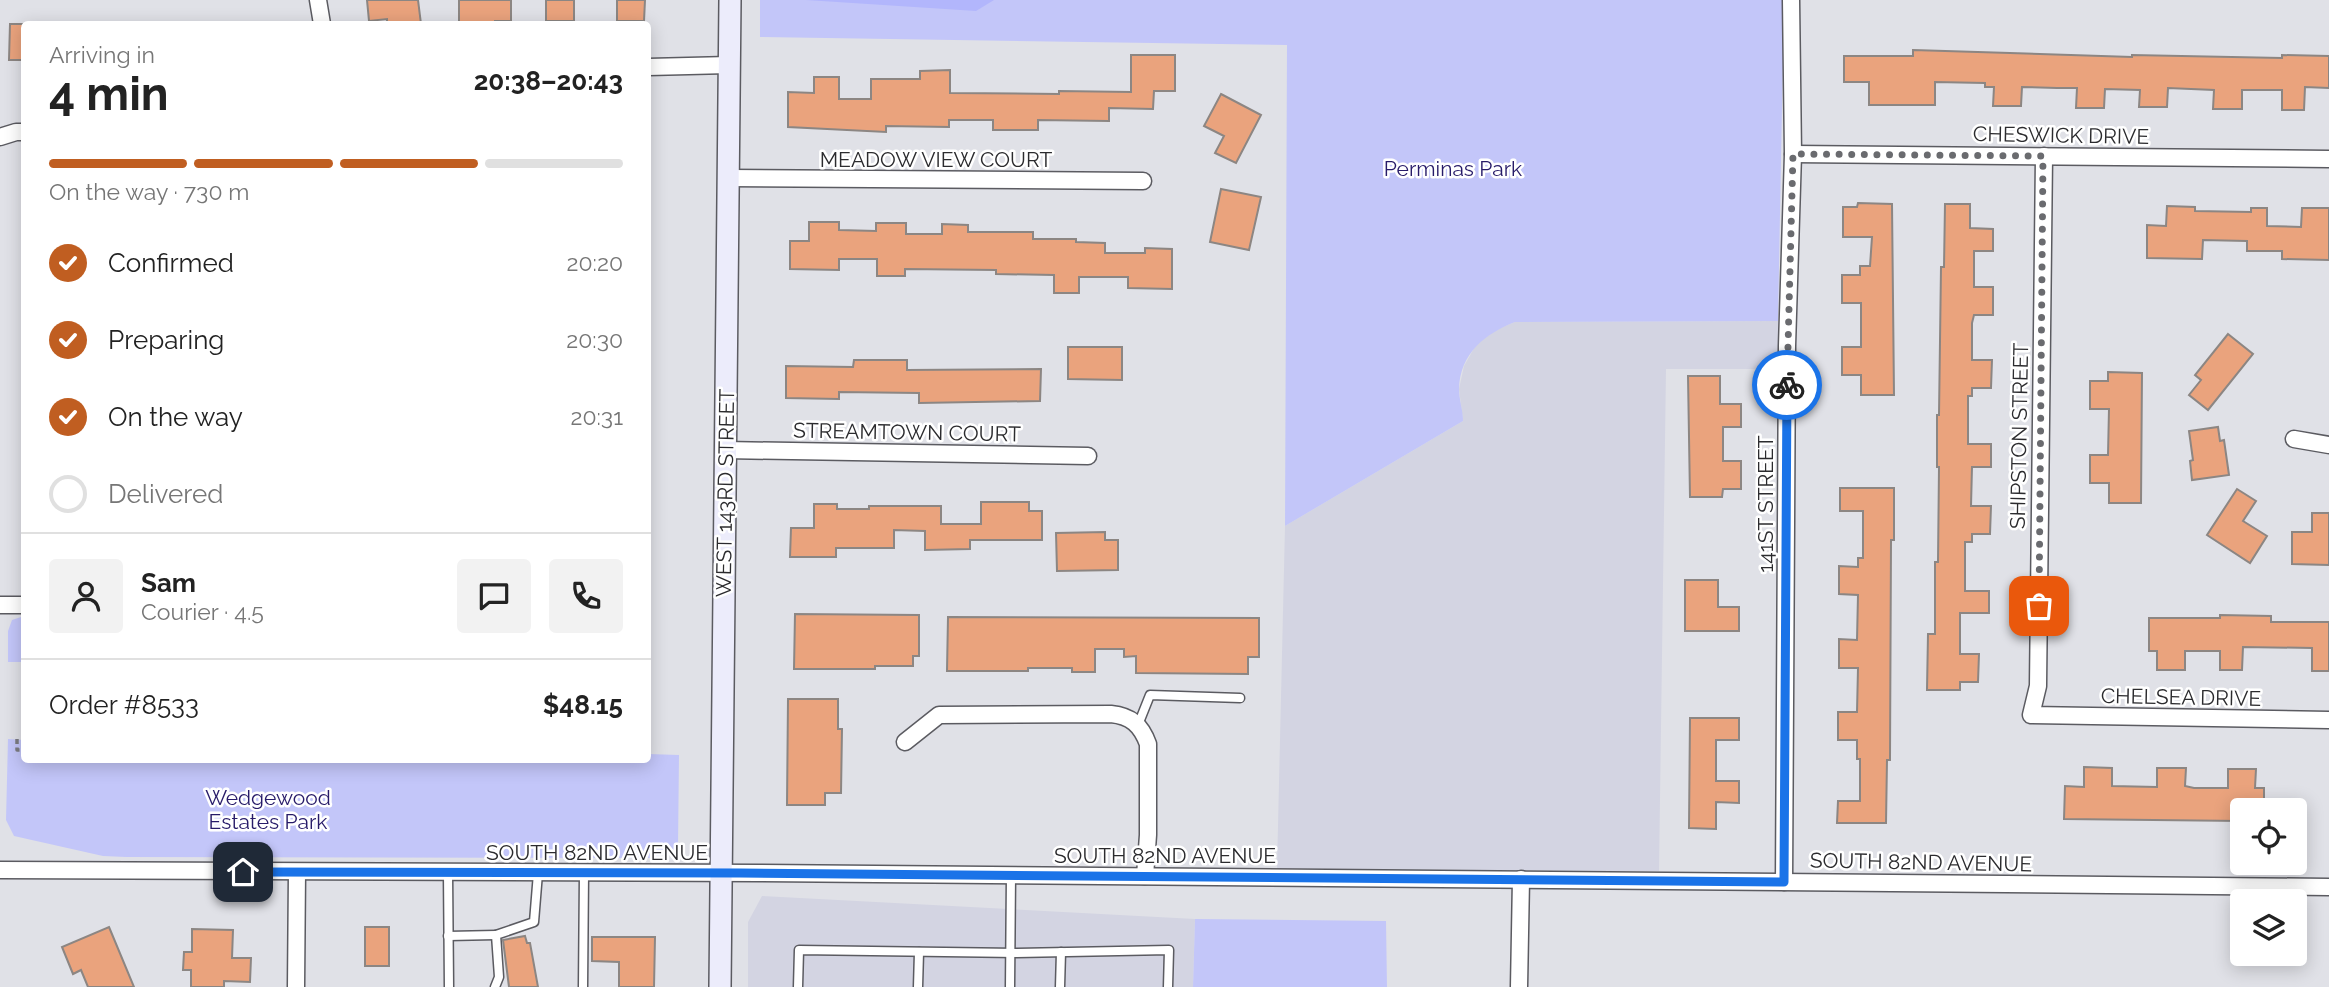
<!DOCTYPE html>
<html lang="en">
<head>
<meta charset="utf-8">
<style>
	body { margin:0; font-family:Raleway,sans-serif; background:#f2f2f2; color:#222; height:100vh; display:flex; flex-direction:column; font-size:26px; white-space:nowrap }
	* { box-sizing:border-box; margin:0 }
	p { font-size:23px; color:#767676 }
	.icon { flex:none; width:38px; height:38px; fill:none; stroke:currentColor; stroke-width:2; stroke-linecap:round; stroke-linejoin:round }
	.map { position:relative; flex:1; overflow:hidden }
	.drawer { position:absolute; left:21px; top:21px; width:630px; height:742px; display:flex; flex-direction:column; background:#fff; border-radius:7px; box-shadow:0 4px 18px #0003 }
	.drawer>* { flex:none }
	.fabs { position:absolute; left:2230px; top:798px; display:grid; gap:14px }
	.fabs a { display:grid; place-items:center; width:77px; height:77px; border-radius:7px; background:#fff; box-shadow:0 4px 18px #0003; font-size:35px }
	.pin { position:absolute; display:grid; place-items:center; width:60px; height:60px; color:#fff; margin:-30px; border-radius:14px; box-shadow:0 4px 10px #0006 }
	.courier { position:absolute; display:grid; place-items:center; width:70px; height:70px; margin:-35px; border:5px solid #1a73e8; border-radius:50%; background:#fff; color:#222; box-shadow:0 2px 9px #0007 }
	.head em { font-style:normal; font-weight:700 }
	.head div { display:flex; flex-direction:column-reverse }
	.head { display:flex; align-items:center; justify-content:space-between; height:119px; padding:0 28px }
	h1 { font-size:46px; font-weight:700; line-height:52px }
	.bar { display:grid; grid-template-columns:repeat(4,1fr); gap:10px 7px; align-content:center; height:84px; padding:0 28px }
	.bar i { height:9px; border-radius:5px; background:#e0e0e0 }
	.bar .selected { background:#c05e21 }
	.bar p { grid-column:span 4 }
	.line { display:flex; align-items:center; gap:18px; padding:0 28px; border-top:2px solid #e0e0e0 }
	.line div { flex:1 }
	.round { display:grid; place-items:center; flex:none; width:74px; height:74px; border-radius:7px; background:#f2f2f2 }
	ol { padding:0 28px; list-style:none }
	li { display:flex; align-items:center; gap:21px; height:77px }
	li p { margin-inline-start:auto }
	li .icon { padding:7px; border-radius:50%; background:#c05e21; color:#fff; stroke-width:4 }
	li:last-child { color:#767676 }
	li i { width:38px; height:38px; border:4px solid #e0e0e0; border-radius:50% }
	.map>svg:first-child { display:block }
</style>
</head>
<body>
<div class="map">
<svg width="2329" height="987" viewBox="0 0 2329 987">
	<rect width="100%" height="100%" fill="#e0e1e7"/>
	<g fill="#d3d4e2">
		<polygon points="1778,321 1779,369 1666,369 1659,871 1277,869 1285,526 1463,421 1459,389 1464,366 1477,343 1495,330 1515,322"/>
		<polygon points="762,896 1195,919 1193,987 748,987 748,922"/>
	</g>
	<g fill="#c3c6f9">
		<path d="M760 0H1784L1778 321 1515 322C1485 334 1460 353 1459 389 1459 399 1463 411 1463 421L1285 526 1287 45 760 37Z"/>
		<polygon points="24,616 24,662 8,662 8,631 12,620"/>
		<polygon points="8,739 24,740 24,760 648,760 648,754 679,755 678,847 668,853 650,858 126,857 103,856 14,836 6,820"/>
		<polygon points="1195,919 1386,921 1387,987 1193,987"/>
	</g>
	<polygon fill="#b2b6fc" points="806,0 994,0 976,11"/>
	<g fill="#eaa37d" stroke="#8c8683" stroke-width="2">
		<polygon points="367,0 418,0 421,24 387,24 387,19 369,21"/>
		<polygon points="459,0 511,0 511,21 495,21 495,24 459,24"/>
		<rect x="546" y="0" width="28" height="21"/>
		<polygon points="617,0 645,0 644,21 617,21"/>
		<polygon points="10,24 24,24 24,60 9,60"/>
		<polygon points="1913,50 2132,57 2132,55 2282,58 2282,55 2329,56 2329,88 2305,87 2304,110 2282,110 2282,90 2242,90 2242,109 2213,109 2214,90 2168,88 2167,107 2139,107 2140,90 2105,89 2104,108 2076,108 2077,88 2057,88 2022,87 2021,106 1993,106 1994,87 1985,87 1985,83 1935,82 1935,105 1869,105 1869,82 1844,82 1844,56 1913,56"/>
		<polygon points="1131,55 1175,55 1175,91 1154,91 1153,109 1109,108 1109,121 1038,120 1038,130 993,130 993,120 949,120 949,127 886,126 886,132 788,127 788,92 814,93 814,77 839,77 839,99 871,99 871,79 920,79 920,71 950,70 950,93 1059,94 1059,91 1131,92"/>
		<polygon points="1221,94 1261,115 1236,163 1215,153 1224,136 1204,126"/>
		<polygon points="1221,189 1261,197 1249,250 1210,242"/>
		<polygon points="1858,203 1892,204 1894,395 1861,395 1861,375 1842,375 1842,347 1861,347 1861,303 1842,303 1842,275 1860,275 1860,266 1870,266 1872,237 1843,237 1843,207 1857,207"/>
		<polygon points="1945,204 1970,204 1970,228 1993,229 1993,251 1974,251 1974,287 1993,287 1993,315 1974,315 1972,323 1972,360 1992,360 1991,388 1972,388 1972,396 1968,396 1968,444 1991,444 1991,467 1972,467 1971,506 1991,506 1990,534 1972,534 1972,542 1965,542 1965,591 1989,591 1989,613 1960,613 1960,654 1979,654 1978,682 1960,682 1960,690 1927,690 1928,634 1935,634 1935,562 1938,562 1939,467 1937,467 1937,415 1939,415 1941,267 1944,267"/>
		<polygon points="2167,206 2195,207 2195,211 2251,212 2251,208 2267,208 2267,226 2301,227 2302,208 2329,208 2329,260 2282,259 2282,251 2247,251 2247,241 2203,240 2202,259 2147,258 2147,225 2166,226"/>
		<polygon points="809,222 839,222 839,230 876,231 876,223 906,223 906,234 942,234 942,224 968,225 968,232 1033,232 1033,239 1076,239 1076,242 1105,243 1105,253 1145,253 1145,248 1172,249 1172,289 1128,288 1128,277 1079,277 1079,293 1054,293 1054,275 996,274 996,270 905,269 905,276 877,276 877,259 839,259 839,270 790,269 790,241 809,241"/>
		<polygon points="2228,334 2253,354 2208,410 2189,395 2201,380 2195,375"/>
		<polygon points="1068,347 1122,347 1122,380 1068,379"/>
		<polygon points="854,360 907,360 907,370 1041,369 1040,401 919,403 919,393 839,392 839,399 786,398 786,366 853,367"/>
		<polygon points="2108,372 2142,373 2141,503 2109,503 2109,483 2090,483 2090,455 2108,455 2109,409 2090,409 2090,381 2108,381"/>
		<polygon points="1688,376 1720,376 1720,404 1741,404 1741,427 1723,427 1723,461 1741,461 1741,489 1723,489 1722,497 1690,497"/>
		<polygon points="2218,427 2220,441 2224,440 2229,475 2192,480 2190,461 2193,460 2189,431"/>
		<polygon points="1840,488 1894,488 1894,540 1891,540 1890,760 1887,760 1886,823 1837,823 1838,801 1860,801 1860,759 1857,759 1857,740 1838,740 1838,712 1857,712 1858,668 1839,668 1839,639 1857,640 1858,595 1839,594 1839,566 1858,567 1858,558 1863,558 1863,511 1840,511"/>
		<polygon points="2237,489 2256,501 2243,521 2267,536 2250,563 2207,535"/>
		<polygon points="981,502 1029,502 1029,511 1042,511 1042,540 970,540 970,549 925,550 925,531 894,530 894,548 836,548 836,557 790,557 791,528 814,528 814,504 837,504 837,509 869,509 869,506 941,506 941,524 981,524"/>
		<polygon points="2312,513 2329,513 2329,565 2292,564 2292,532 2312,532"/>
		<polygon points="1105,532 1105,540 1118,540 1118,570 1057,571 1056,533"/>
		<polygon points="1685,580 1718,580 1718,607 1739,607 1739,631 1685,631"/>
		<polygon points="795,614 919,615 919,656 913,656 913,666 875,666 875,669 794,669"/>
		<polygon points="2220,615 2271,616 2271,622 2329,622 2329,671 2312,671 2312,648 2243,647 2242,670 2220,670 2220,651 2185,651 2185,670 2157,670 2157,651 2149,651 2149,618 2220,618"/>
		<polygon points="948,617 1259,618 1259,657 1248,657 1248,674 1136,673 1136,656 1124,657 1124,649 1095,649 1095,672 1072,672 1072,668 1028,668 1028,671 947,671"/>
		<polygon points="788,699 838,699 838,729 842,729 841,793 825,793 825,805 787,805"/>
		<polygon points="1690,718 1739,718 1739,740 1716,740 1716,781 1739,781 1739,803 1716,802 1716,829 1689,828"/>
		<polygon points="2084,767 2112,768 2112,786 2157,787 2157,768 2186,768 2185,786 2194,788 2228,788 2228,769 2256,769 2255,788 2264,788 2264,810 2242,810 2242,821 2064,819 2065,786 2084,787"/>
		<polygon points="109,927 134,987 88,987 81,970 73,974 62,947"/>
		<rect x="365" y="927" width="24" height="39"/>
		<polygon points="192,929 233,930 232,958 251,958 250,982 224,981 224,987 191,987 191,970 183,970 184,952 192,952"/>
		<polygon points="525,936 527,943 530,943 538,987 509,987 503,940"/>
		<polygon points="592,937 655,937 654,987 619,987 619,962 592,961"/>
	</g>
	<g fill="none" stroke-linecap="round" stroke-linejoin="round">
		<g stroke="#5b5b61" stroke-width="11">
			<g id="service">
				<polyline points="1138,725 1150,695 1240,698"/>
				<polyline points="448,873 449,987"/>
				<polyline points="448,936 496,935"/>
				<polyline points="495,987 499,977 496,935 534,922 538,873"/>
				<polyline points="583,987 584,873"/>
				<polyline points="798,987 799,950 1017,953 1169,950 1168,987"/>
				<polyline points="918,987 919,952"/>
				<polyline points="1010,987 1011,875"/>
				<polyline points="1060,987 1061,952"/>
			</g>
		</g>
		<g stroke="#5b5b61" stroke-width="19">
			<g id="minor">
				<polyline points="318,0 322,24"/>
				<polyline points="648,67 729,65"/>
				<polyline points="0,137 16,132 24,132"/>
				<polyline points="1793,154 2329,159"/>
				<polyline points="2044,156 2038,686 2031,715 2329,720"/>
				<polyline points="728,178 1143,181"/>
				<polyline points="2294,439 2329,445"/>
				<polyline points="725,450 1088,456"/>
				<polyline points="0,605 24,605"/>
				<path d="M905 742 939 715 1111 714C1131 716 1141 725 1148 744V835L1145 876"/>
				<polyline points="0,870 759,873 2329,887"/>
				<polyline points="1784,882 1787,346 1793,154 1791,0"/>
				<polyline points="296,987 297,872"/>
				<polyline points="1519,987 1521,879"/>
			</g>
		</g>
		<g stroke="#5b5b61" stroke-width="24">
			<polyline id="secondary" points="720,987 730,0"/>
		</g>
		<polyline stroke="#7d7d82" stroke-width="3.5" stroke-dasharray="5 3.5" stroke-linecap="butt" points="17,739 17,750 24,750"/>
		<use href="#service" stroke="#fff" stroke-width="8"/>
		<use href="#minor" stroke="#fff" stroke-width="16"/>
		<use href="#secondary" stroke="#ececfb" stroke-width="21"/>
	</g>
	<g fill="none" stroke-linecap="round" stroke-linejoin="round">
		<polyline stroke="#6a6b6f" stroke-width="7" stroke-dasharray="0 12.6" points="1787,385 1793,154 2043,156 2039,606"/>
		<polyline stroke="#1a73e8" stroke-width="9" points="243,872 740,873 1784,882 1787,385"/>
	</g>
	<g text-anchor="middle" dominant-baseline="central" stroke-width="5" stroke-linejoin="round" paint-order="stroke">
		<g font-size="21" fill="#2b2b2e" stroke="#fff">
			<text transform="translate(2061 135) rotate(1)">CHESWICK DRIVE</text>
			<text x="936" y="159">MEADOW VIEW COURT</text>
			<text transform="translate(907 432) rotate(1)">STREAMTOWN COURT</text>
			<text transform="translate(2019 436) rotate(-89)">SHIPSTON STREET</text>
			<text transform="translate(725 493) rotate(-89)">WEST 143RD STREET</text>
			<text transform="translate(1765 504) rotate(-90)">141ST STREET</text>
			<text transform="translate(2181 697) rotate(1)">CHELSEA DRIVE</text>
			<text x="597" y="852">SOUTH 82ND AVENUE</text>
			<text x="1165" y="855">SOUTH 82ND AVENUE</text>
			<text transform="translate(1921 862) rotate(1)">SOUTH 82ND AVENUE</text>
		</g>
		<g font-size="21" fill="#271b69" stroke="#fff">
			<text x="1453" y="168">Perminas Park</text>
			<text x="268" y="797">Wedgewood<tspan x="268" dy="24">Estates Park</tspan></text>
		</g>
	</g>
</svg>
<div class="fabs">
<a><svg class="icon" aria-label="locate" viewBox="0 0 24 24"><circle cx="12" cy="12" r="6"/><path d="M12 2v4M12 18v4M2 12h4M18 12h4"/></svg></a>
<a><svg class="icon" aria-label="layers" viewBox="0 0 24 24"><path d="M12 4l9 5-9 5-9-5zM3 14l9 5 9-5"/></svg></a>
</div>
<div class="pin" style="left:2039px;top:606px;background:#ea580c"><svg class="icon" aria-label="bag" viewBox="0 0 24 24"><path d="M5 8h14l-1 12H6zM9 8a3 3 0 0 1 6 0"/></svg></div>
<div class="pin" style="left:243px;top:872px;background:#1f2937"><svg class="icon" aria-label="home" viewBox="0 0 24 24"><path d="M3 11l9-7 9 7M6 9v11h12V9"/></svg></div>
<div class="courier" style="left:1787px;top:385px"><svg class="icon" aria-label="bike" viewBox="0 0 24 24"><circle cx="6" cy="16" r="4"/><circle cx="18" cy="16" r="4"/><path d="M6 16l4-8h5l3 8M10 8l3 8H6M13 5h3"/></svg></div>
<section class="drawer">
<div class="head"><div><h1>4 min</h1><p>Arriving in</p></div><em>20:38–20:43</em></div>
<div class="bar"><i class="selected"></i><i class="selected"></i><i class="selected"></i><i></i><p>On the way · 730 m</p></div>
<ol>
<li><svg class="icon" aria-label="check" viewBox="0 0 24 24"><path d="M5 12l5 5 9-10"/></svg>Confirmed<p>20:20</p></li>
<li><svg class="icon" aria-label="check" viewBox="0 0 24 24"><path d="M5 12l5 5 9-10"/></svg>Preparing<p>20:30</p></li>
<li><svg class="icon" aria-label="check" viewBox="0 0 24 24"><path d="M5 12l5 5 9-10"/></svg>On the way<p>20:31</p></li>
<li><i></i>Delivered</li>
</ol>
<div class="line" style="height:126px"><a class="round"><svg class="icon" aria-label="person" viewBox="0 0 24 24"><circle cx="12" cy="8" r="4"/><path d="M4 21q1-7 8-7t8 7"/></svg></a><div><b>Sam</b><p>Courier · 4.5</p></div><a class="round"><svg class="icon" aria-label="chat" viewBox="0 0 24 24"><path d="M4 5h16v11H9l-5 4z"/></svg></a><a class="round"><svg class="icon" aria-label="phone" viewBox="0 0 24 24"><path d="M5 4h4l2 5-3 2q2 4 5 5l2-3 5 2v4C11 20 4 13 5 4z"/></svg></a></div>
<div class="line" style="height:91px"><div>Order #8533</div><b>$48.15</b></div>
</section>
</div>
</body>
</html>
